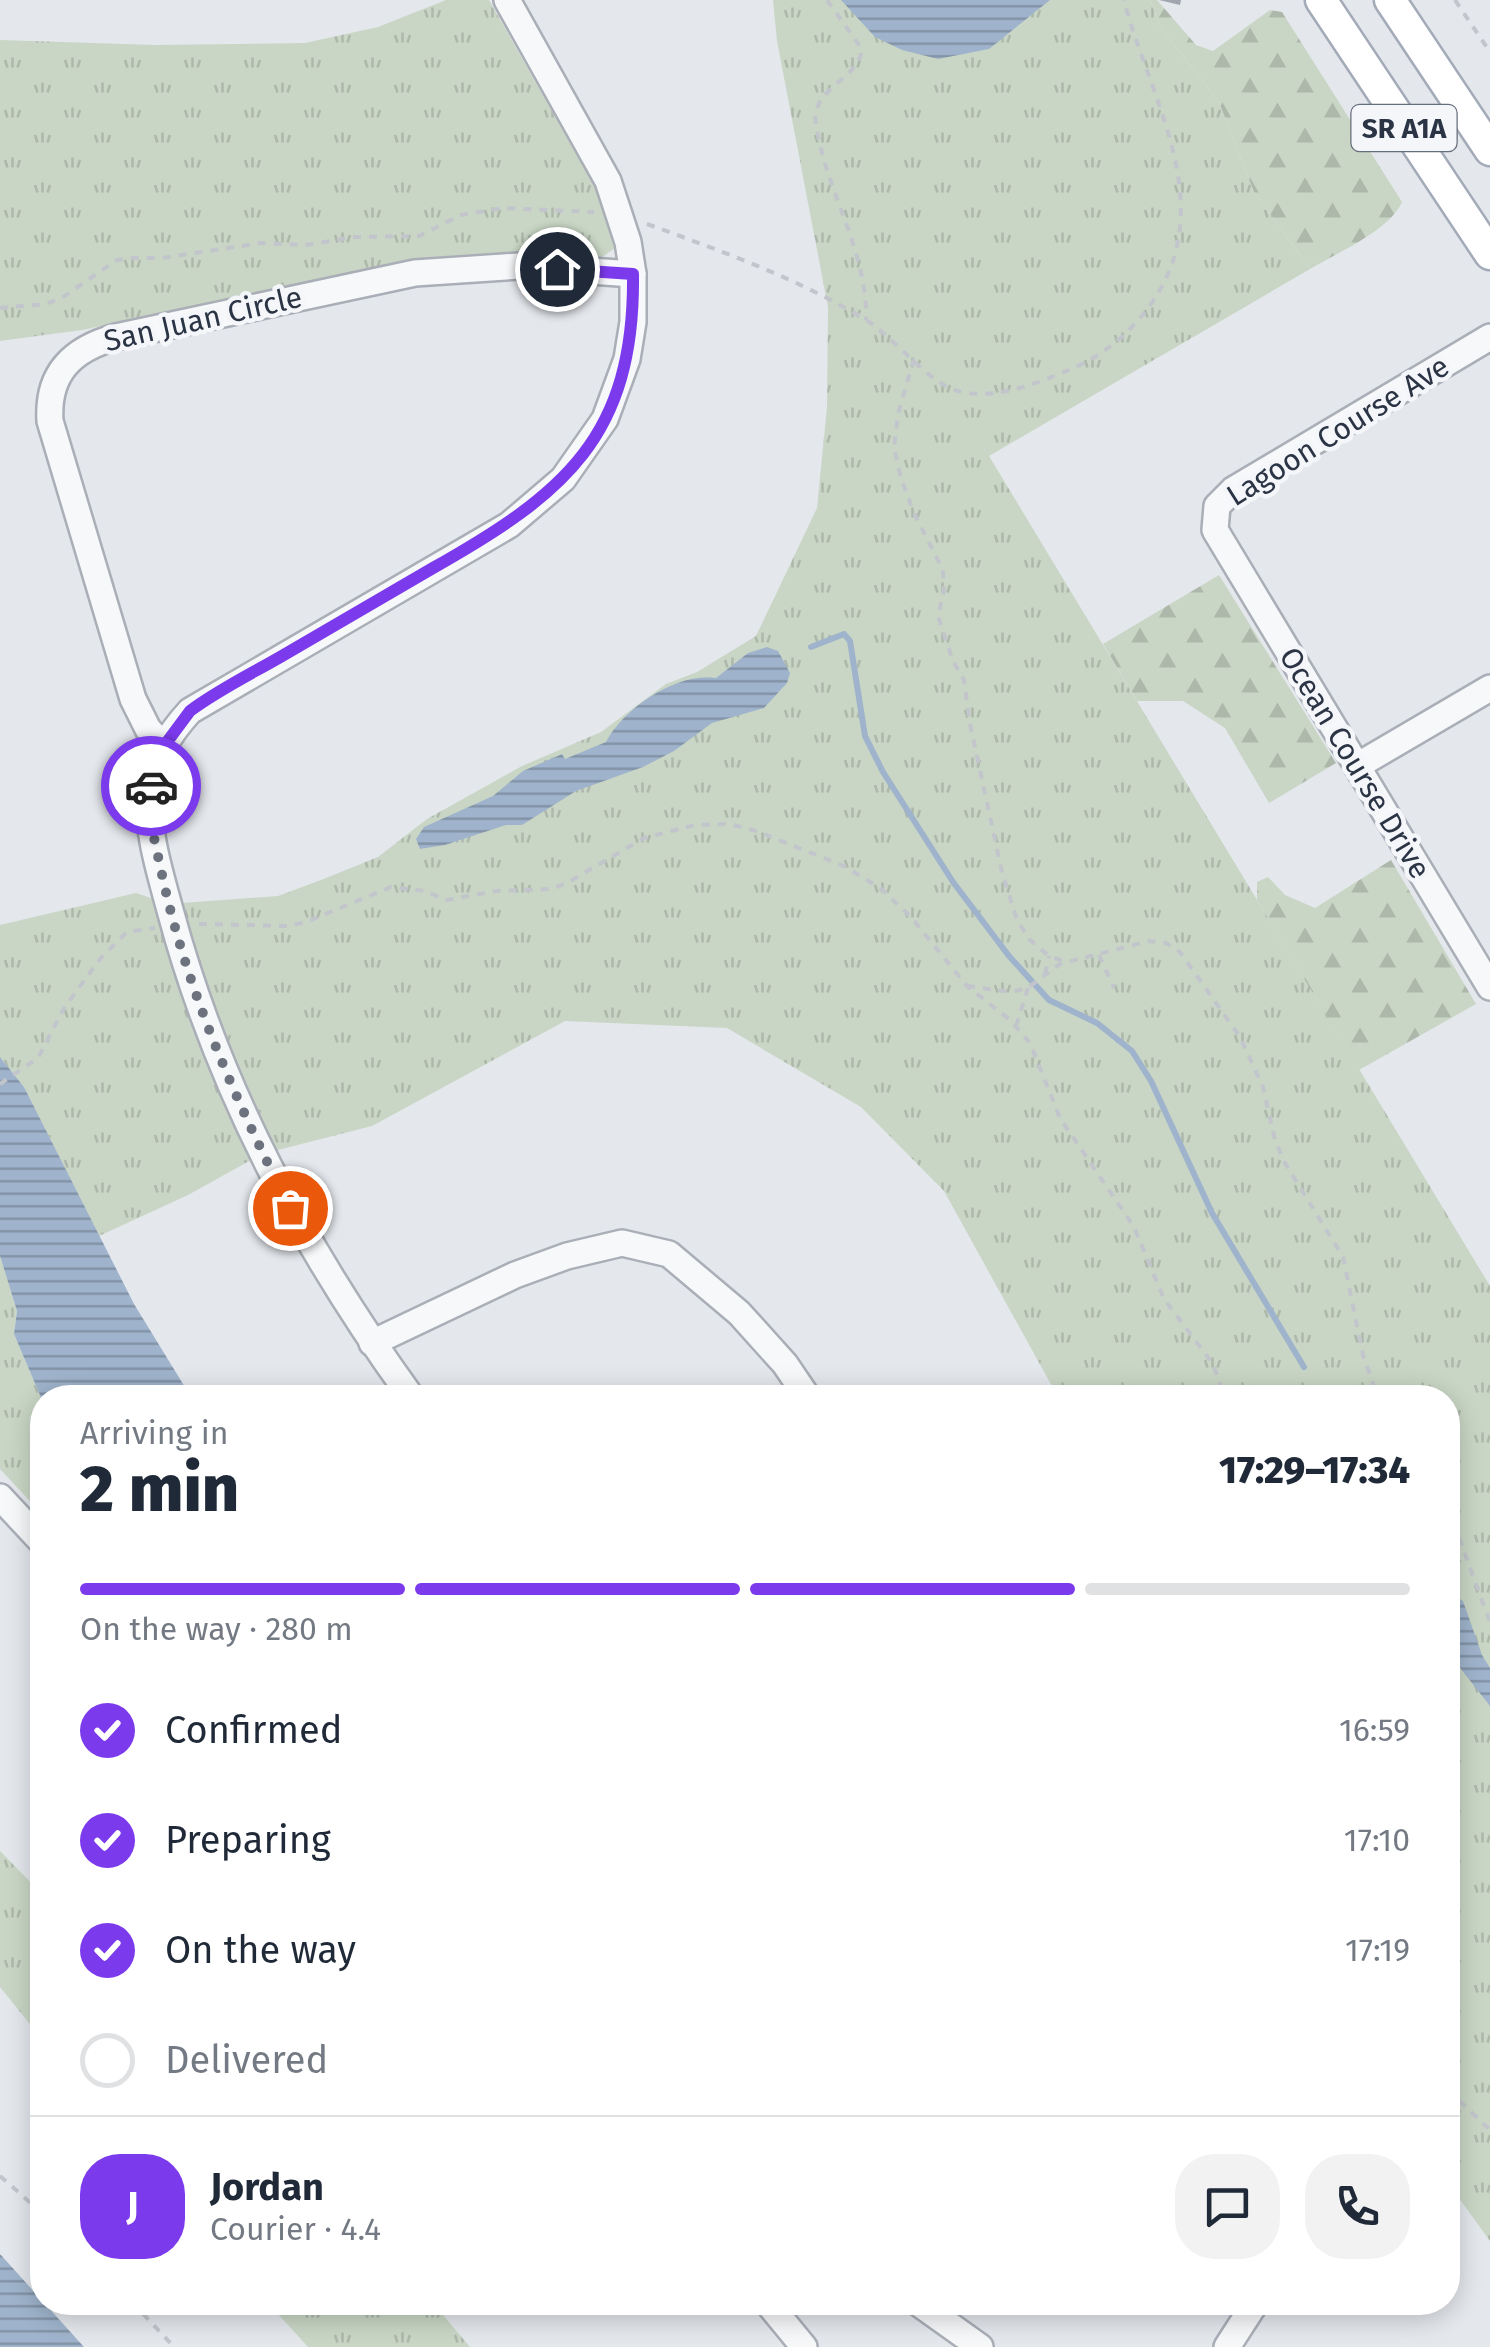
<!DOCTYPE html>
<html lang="en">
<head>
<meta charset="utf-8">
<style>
	body { margin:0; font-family:"Fira Sans",sans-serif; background:#f2f2f3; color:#1f2937; height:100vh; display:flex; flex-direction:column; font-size:38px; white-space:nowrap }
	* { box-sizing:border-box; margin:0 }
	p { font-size:32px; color:#747a83 }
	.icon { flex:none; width:55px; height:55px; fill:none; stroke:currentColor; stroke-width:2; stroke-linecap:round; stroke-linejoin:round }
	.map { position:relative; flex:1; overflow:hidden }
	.sheet { position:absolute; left:30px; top:1385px; width:1430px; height:930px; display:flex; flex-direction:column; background:#fff; border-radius:40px; box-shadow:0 5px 25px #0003 }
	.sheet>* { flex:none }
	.pin { position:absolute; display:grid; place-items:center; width:85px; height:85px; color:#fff; margin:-42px; border:5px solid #fff; border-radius:50%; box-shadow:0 2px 10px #0007 }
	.courier { position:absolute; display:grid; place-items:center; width:100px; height:100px; margin:-50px; border:8px solid #7c3aed; border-radius:50%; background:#fff; color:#222; box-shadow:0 2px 12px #0007 }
	.head em { font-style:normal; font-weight:800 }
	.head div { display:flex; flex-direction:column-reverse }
	.head { display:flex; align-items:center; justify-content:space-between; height:170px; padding:0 50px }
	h1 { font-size:65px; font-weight:800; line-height:75px }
	.bar { display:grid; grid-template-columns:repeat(4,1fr); gap:15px 10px; align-content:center; height:120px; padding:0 50px }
	.bar i { height:12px; border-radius:8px; background:#e0e1e3 }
	.bar .active { background:#7c3aed }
	.bar p { grid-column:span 4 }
	.line { display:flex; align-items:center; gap:25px; padding:0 50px; border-top:2px solid #e0e1e3 }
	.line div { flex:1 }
	.round { display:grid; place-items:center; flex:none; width:105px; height:105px; border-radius:40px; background:#f2f2f3 }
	ol { padding:0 50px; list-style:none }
	li { display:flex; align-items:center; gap:30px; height:110px }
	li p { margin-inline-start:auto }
	li .icon { padding:10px; border-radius:50%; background:#7c3aed; color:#fff; stroke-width:4 }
	li:last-child { color:#747a83 }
	li i { width:55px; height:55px; border:5px solid #e0e1e3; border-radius:50% }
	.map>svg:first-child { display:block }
</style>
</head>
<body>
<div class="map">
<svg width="1490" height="2347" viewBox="0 0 1490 2347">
	<defs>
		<pattern id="grass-tufts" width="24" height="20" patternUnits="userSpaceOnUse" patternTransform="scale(2.5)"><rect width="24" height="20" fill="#c9d6c5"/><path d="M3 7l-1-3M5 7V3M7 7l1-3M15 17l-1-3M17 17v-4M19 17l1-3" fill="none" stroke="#adb8ab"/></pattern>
		<pattern id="forest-firs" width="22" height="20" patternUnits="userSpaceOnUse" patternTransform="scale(2.5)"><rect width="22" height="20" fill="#c9d6c5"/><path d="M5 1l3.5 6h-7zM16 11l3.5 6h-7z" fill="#adb8ab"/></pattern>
		<pattern id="water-rules" width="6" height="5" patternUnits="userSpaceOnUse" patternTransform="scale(2.5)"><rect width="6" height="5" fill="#9fb4cc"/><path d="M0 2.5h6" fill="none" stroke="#8293a7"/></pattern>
	</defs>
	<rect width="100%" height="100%" fill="#e4e7ec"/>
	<g fill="url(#grass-tufts)">
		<polygon points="446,0 489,0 605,205 615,248 598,260 502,253 343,275 82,330 0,341 0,40 155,45 305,43 378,27"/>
		<polygon points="773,0 1150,0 1161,28 1219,102 1254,192 1310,269 989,456 1490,1286 1490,2241 1448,2183 1448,1398 1058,1397 944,1191 861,1107 727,1028 565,1021 372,1126 262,1154 188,1195 99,1236 24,1087 0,1057 0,925 136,893 169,904 278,896 321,880 378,857 427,819 522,766 601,732 666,684 697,672 756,636 817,508 827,407 828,307 777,41"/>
		<polygon points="0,1256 17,1311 14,1334 42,1400 42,1514 0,1469"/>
		<polygon points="0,1851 42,1894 42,2039 0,1987"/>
		<polygon points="268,2303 433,2303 470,2347 308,2347"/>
	</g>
	<g fill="url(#forest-firs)">
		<path d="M1150 0H1157L1196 45 1213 51 1270 10 1282 12 1402 202C1390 230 1337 253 1310 269L1254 192 1219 102 1161 28Z"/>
		<polygon points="1219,575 1336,763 1269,803 1225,728 1183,701 1137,701 1103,644"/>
		<polygon points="1391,860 1476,1004 1359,1070 1257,900 1257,882 1268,877 1285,895 1315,908"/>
	</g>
	<g fill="url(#water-rules)">
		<polygon points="841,0 1050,0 989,49 938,59 902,50 875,37"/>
		<path d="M767 647 778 651 790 673 787 683 764 708 712 723 674 751 643 767 576 791 522 825H506L445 845 420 849 416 839 424 827 493 796 523 771 562 754 565 759 606 742C624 708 677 672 716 678L748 653Z"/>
		<polygon points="0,1057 24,1087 134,1304 191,1397 42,1398 42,1400 14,1334 17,1311 0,1256"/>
		<polygon points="1448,1591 1463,1601 1482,1655 1490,1668 1490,1706 1457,1664 1448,1657"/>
		<polygon points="0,2254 84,2347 0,2347"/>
	</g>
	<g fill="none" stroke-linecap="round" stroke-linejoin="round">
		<polyline stroke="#9fb4cc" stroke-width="6" points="811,647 844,634 850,641 865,736 883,772 953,882 1009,956 1049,1000 1097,1023 1132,1051 1151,1081 1212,1213 1304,1367"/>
		<g stroke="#a9aeb7" stroke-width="30">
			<g id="minor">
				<polyline points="1490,337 1233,490 1217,506 1215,530 1490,987"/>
				<path d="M164 746 148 729 133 699 50 421C47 373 72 349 116 337L415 273 519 266 633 274"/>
				<polyline points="1357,766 1490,688"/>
				<polyline points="372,1343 515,1275 567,1256 622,1243 669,1254 739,1313 785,1364 808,1398"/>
				<path d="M412 1398C304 1249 218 1089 170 910 160 873 146 829 150 791 153 759 169 734 190 711L509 525 563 479 605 419 627 359 633 322V274L628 242 608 181 507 0"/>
				<polyline points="0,1497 42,1542"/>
				<polyline points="767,2302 804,2347"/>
				<polyline points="917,2302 980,2347"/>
				<polyline points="1227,2347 1256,2302"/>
			</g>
		</g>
		<g stroke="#a3abb8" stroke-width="35">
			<g id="major">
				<polyline points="1321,0 1490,254"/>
				<polyline points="1390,0 1490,150"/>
			</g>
		</g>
		<g stroke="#c2c5cb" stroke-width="4" stroke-dasharray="8 8" stroke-linecap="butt">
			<path d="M827 0 862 49C858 79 823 82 815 114 821 185 868 247 866 320"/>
			<polyline points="1455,0 1490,52"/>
			<path d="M647 224C721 251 794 277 863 318 892 335 923 377 952 389 988 403 1036 384 1069 370 1105 355 1134 330 1155 298 1218 201 1149 97 1124 0"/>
			<polyline points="0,308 45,304 60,299 117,260 129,258 162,258 261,243 306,245 354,237 419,236 461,215 503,208 594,212"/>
			<polyline points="914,359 898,414 894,448 901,478 914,513 943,570 944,590 938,616 953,661 964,680 970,724 1002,872 1017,920 1029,939 1049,956 1063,961"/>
			<polyline points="199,924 289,926 306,922 391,887 425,891 446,900 497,891 551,889 567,883 644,838 695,825 730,824 756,831 844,866 880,888 911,917 967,986 1010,1020 1030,1043 1060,1118 1134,1227 1164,1299 1213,1364 1222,1389 1219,1398"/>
			<polyline points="1099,955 1114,988"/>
			<polyline points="1045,974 1049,956"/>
			<polyline points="967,986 1012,992 1029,987 1060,964 1149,941 1166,943 1180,952 1240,1037 1263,1087 1274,1136 1283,1160 1343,1257 1363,1355 1378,1398"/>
			<polyline points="1016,1026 1028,988"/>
			<polyline points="0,1084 38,1058 64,1008 100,959 127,932 155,928"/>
			<polyline points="1448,1508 1490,1622"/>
			<polyline points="1448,2090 1490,2130"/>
			<polyline points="0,2176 42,2213"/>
			<polyline points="132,2302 174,2347"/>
		</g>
		<use href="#minor" stroke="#f7f8fa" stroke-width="25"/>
		<use href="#major" stroke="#fff" stroke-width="30"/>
	</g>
	<polygon fill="#a1a5ae" points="1159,0 1181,0 1180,5"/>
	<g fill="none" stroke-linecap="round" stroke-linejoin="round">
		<path stroke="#6c737f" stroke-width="10" stroke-dasharray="0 18" d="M151 786C147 815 155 841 161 870 186 989 235 1099 290 1208"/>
		<path stroke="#7c3aed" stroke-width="12" d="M151 786 164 746 190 711C218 690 251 674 282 656 332 627 383 597 433 568 564 494 635 437 633 274L557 269"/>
	</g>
	<g text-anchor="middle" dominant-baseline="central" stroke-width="9" stroke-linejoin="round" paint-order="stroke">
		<rect fill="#f4f6f9" stroke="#676e7b" stroke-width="2.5" x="1351.5" y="105" width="105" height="46" rx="8"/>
		<g font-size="28" font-weight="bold" fill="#2b3445">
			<text x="1404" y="128">SR A1A</text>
		</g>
		<g font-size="30" fill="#2b3445" stroke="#f4f6f9">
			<text transform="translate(203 319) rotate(-13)">San Juan Circle</text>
			<text transform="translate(1338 431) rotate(-32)">Lagoon Course Ave</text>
			<text transform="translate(1355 763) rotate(59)">Ocean Course Drive</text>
		</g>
	</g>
</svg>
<div class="pin" style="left:290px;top:1208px;background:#ea580c"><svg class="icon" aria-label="bag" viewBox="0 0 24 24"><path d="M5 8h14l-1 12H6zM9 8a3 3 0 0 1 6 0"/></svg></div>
<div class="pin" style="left:557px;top:269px;background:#1f2937"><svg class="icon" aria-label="home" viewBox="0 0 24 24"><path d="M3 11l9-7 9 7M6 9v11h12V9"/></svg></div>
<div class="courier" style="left:151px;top:786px"><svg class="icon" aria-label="car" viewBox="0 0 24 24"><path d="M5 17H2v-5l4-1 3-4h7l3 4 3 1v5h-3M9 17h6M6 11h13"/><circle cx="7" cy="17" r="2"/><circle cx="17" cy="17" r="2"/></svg></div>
<section class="sheet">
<div class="head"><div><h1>2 min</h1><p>Arriving in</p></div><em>17:29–17:34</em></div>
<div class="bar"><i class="active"></i><i class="active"></i><i class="active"></i><i></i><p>On the way · 280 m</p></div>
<ol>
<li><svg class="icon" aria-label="check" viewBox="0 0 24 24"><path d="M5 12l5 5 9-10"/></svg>Confirmed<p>16:59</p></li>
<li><svg class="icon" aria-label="check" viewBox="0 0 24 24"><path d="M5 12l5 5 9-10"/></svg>Preparing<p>17:10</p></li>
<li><svg class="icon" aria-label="check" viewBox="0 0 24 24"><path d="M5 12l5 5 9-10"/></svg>On the way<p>17:19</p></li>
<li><i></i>Delivered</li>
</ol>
<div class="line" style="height:180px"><b class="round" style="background:#7c3aed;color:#fff">J</b><div><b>Jordan</b><p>Courier · 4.4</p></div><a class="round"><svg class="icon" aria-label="chat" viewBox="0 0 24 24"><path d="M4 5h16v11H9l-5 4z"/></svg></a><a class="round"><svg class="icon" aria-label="phone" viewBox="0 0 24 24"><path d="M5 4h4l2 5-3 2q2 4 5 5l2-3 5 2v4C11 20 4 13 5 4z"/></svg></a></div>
</section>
</div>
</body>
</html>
